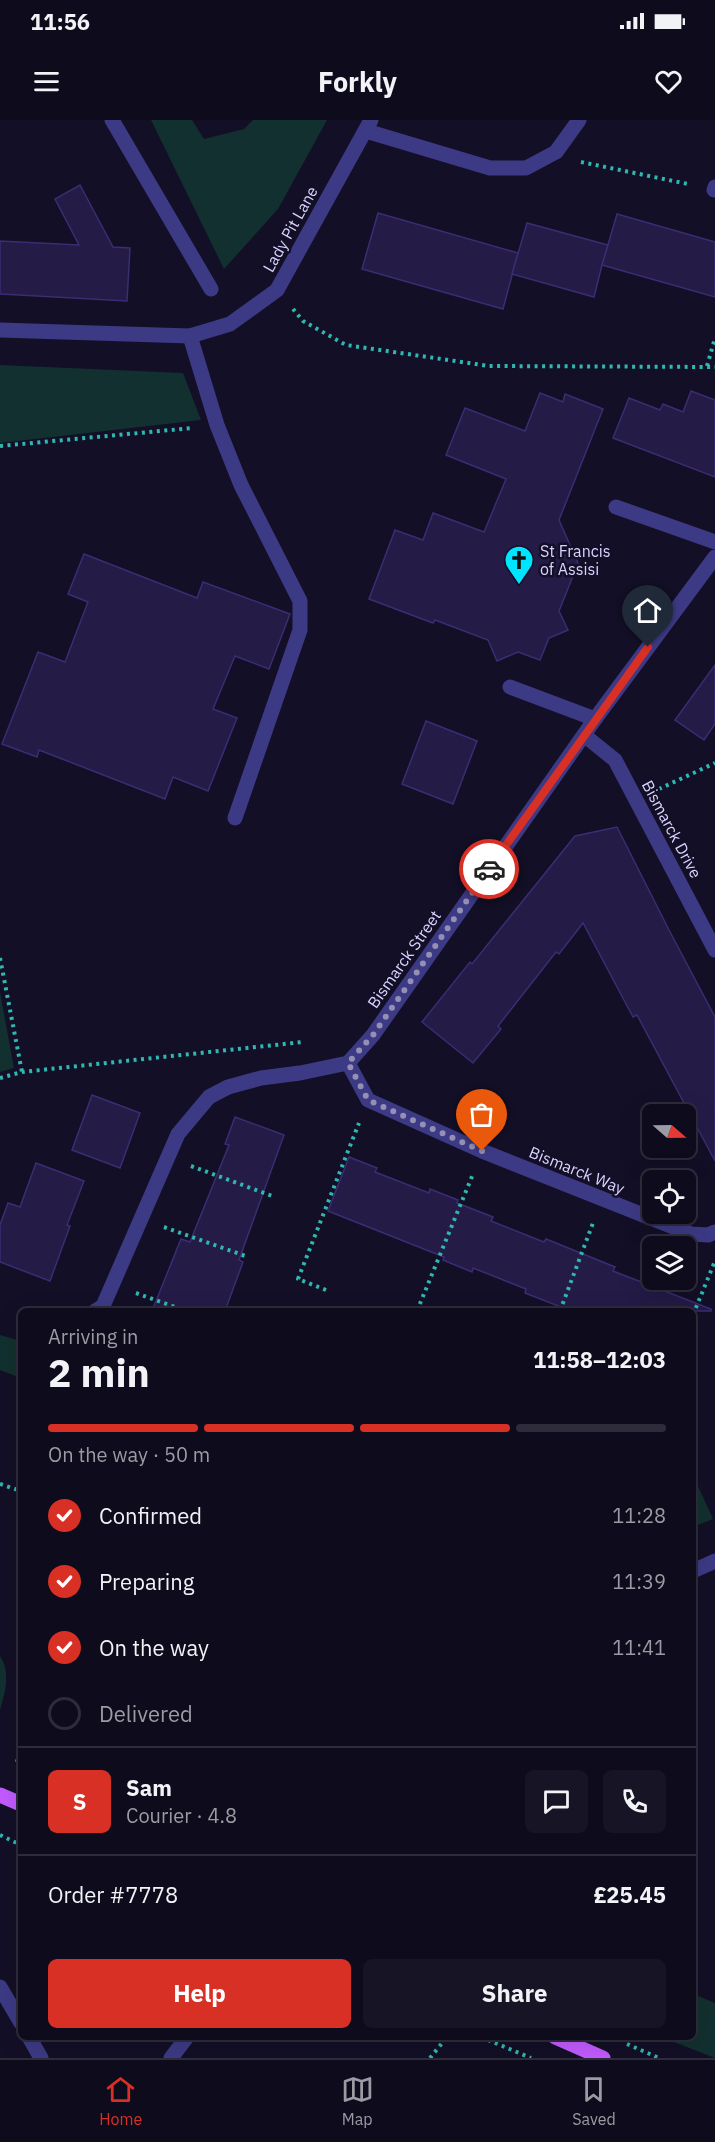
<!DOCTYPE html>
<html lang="en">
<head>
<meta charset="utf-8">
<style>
	body { margin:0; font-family:"IBM Plex Sans",sans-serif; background:#171425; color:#f1f3f6; height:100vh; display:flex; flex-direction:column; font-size:22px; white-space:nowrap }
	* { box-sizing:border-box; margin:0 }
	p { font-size:20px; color:#9b9ba3 }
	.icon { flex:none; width:33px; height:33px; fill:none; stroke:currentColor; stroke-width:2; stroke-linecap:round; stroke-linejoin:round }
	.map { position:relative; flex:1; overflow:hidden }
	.sheet { position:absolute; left:18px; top:1188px; width:678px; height:732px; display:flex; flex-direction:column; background:#0e0b1c; border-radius:9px; box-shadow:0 6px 24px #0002,0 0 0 2px #2e2b3b }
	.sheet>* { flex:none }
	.needle { width:39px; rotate:110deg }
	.controls { position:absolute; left:642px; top:984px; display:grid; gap:12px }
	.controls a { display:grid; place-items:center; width:54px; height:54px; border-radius:9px; background:#0e0b1c; box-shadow:0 6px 24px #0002,0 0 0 2px #2e2b3b; font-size:30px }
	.pin { position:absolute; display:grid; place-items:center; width:51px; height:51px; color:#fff; margin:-62px -26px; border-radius:50% 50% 50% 0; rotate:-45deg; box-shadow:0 0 6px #0007 }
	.pin .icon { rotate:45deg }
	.courier { position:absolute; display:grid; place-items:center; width:60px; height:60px; margin:-30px; border:4px solid #d93025; border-radius:50%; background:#fff; color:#222; box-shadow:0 2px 8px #0007 }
	.head em { font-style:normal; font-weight:700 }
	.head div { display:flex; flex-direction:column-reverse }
	.head { display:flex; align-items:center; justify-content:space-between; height:102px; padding:0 30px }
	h1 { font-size:39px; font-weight:700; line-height:45px }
	.bar { display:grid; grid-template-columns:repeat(4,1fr); gap:9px 6px; align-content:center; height:72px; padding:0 30px }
	.bar i { height:8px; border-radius:4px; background:#2e2b3b }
	.bar .active { background:#d93025 }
	.bar p { grid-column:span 4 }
	.line { display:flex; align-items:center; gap:15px; padding:0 30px; border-top:2px solid #2e2b3b }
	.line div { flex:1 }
	.round { display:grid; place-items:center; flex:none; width:63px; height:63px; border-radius:9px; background:#171425 }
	ol { padding:0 30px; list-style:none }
	li { display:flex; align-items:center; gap:18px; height:66px }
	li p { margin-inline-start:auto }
	li .icon { padding:6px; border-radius:50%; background:#d93025; color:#fff; stroke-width:4 }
	li:last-child { color:#9b9ba3 }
	li i { width:33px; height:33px; border:3px solid #2e2b3b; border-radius:50% }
	.button { display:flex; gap:12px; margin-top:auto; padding:12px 30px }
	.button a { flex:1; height:69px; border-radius:9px; background:#d93025; color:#fff; font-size:24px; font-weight:700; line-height:69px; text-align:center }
	.button a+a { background:#171425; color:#f1f3f6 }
	.status { display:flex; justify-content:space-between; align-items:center; height:42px; padding:0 30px; background:#0e0b1c; direction:ltr }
	.status svg { height:16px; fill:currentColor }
	header { display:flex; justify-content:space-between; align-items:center; height:78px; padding:0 30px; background:#0e0b1c; font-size:27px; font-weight:700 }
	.menu { display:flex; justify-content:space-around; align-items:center; height:84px; border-top:2px solid #2e2b3b; background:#0e0b1c; font-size:16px; color:#9b9ba3 }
	.menu a { display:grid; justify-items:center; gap:3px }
	.menu .active { color:#d93025 }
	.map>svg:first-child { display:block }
</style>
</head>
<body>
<div class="status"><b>11:56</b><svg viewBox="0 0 49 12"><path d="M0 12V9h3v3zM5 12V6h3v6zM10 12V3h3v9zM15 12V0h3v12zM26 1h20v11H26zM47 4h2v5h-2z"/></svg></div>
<header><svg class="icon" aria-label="menu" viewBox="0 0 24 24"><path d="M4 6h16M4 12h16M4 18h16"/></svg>Forkly<svg class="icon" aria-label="heart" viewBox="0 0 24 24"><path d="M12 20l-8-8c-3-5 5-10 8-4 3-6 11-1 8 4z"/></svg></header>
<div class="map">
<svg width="715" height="1938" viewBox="0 0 715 1938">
	<rect width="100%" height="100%" fill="#130f26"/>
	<g fill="#12302f">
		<polygon points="151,0 192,0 204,19 244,9 253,0 327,0 278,89 224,149"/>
		<polygon points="0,245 183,253 201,300 0,323"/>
		<polygon points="0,872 14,948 0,952"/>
		<polygon points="0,1215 21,1221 21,1258 0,1250"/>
		<polygon points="693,1355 713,1399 693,1407"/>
		<path d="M0 1536C11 1552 5 1573 0 1590Z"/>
		<polygon points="693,1874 715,1883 715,1938 661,1917 693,1917"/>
	</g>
	<g fill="#241b47" stroke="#3b2d73" stroke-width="1.5">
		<polygon points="80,65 113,127 130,128 127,181 0,174 0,121 79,125 55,79"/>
		<polygon points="378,93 518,133 503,189 362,149"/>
		<polygon points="617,94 715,122 715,177 602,145 594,177 512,154 527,103 608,125 602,145"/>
		<polygon points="691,271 715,280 715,357 613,318 629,278 660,290 663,284 683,292"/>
		<polygon points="540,273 563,282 565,274 603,289 559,400 582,452 573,456 559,491 568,510 549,518 540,540 518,532 497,541 488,520 435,500 433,503 369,479 395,410 423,420 433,393 484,412 506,359 446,335 465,288 525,311"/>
		<polygon points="84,434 197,478 203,462 290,494 269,549 235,536 213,589 237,598 208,671 173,657 165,679 39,630 37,637 2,624 38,532 65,542 88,482 68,474"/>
		<polygon points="715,545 715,604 704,620 675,600"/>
		<polygon points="426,601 477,621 453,684 402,664"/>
		<polygon points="617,707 669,810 715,897 715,1041 637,895 633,897 583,803 559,834 556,832 498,906 501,909 473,943 422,902 470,842 472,844 575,716"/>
		<polygon points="92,975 140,993 120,1048 72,1030"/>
		<polygon points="235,997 284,1015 239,1140 243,1142 225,1191 152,1191 181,1119 190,1122 229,1025 225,1024"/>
		<polygon points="349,1037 377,1048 375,1052 429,1073 430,1069 458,1080 457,1083 493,1097 491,1101 544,1122 546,1119 615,1147 613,1151 711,1189 711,1191 571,1191 525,1173 526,1169 473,1148 472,1152 443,1140 444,1137 328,1091"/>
		<polygon points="36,1043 84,1061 67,1105 70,1106 50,1161 0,1142 0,1105 8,1083 20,1087"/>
	</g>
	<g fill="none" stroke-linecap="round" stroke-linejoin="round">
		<g stroke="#2fb8b0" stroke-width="4" stroke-dasharray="3 4.5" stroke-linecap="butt">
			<polyline points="581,42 688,64"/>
			<polyline points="293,189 303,201 346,225 489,246 715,247"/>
			<polyline points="707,246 715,218"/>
			<polyline points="0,326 192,308"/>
			<polyline points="659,669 715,643"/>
			<polyline points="0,838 22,952"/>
			<polyline points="0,958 22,952 303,922"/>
			<polyline points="191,1046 275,1077"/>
			<polyline points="164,1107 248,1137"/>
			<polyline points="326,1170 298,1159 359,1003"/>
			<polyline points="136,1173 186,1191"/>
			<polyline points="417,1191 473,1054"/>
			<polyline points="560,1191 593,1103"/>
			<polyline points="693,1195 715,1141"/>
			<polyline points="0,1364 21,1371"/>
			<polyline points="17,1642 21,1628"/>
			<polyline points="0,1715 21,1725"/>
			<polyline points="481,1917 531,1938"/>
			<polyline points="627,1924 659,1938"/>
			<polyline points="430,1938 447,1917"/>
		</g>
		<g stroke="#3d3a85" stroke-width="15">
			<polyline points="714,70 715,67"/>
			<polyline points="190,216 217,305 241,365 300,481 300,510 235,698"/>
			<polyline points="510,567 595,599"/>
		</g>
		<polyline stroke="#3d3a85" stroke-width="15" points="693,1451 715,1441"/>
		<g stroke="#3d3a85" stroke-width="15">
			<polyline points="112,0 211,169"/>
			<polyline points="366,11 490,48 526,48 556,32 579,0"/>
			<polyline points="0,210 190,216 230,204 277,170 371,0"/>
			<polyline points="616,387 715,422"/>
			<polyline points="584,615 615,640 715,830"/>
			<polyline points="348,943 368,980 482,1031 691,1114 708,1115 715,1112"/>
			<polyline points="95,1191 103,1186 178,1014 209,977 228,967 261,958 300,953 348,943 373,915 595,599 715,437"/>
			<polyline points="0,1867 21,1903"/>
			<polyline points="29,1917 41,1938"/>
			<polyline points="171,1938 187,1917"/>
		</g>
		<g stroke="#c25bff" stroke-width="15">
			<polyline points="0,1675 21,1684"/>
			<polyline points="555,1917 603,1938"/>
		</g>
	</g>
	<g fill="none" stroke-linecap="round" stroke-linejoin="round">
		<polyline stroke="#948fb3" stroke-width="6" stroke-dasharray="0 10.8" points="482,1031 368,980 348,943 373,915 489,749"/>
		<polyline stroke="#d93025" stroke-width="8" points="489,749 648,527"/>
	</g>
	<defs>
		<g id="church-pin" transform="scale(1.5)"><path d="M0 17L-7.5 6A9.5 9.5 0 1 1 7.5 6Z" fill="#00e5ff" stroke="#130f26"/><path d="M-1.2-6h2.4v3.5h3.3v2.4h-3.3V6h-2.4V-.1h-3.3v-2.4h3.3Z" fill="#111"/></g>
	</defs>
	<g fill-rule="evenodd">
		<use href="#church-pin" x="519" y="440"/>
	</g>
	<g text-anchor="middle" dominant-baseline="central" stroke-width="5" stroke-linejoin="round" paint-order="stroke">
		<g font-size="16" fill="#d9d4ff" stroke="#130f26">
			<text transform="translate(290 109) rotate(-61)">Lady Pit Lane</text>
			<text transform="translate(672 709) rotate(62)">Bismarck Drive</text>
			<text transform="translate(404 839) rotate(-55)">Bismarck Street</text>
			<text transform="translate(577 1050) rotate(22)">Bismarck Way</text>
		</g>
		<g font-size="16" fill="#d9d4ff" stroke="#130f26" text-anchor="start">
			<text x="540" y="431">St Francis<tspan x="540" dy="18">of Assisi</tspan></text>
		</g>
	</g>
</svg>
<div class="controls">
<a><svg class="needle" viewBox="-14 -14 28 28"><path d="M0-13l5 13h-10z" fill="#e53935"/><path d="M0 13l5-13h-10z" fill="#9b9ba3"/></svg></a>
<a><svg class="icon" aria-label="locate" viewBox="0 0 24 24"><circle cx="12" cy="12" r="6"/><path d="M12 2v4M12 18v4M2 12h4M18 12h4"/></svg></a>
<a><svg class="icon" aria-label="layers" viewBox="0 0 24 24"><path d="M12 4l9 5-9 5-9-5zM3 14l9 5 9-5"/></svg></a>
</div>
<div class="pin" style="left:482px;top:1031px;background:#ea580c"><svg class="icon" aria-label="bag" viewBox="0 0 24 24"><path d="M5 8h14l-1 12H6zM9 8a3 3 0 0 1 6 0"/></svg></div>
<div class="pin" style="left:648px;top:527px;background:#1f2937"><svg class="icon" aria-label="home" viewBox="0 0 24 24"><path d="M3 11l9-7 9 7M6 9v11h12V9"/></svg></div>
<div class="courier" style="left:489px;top:749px"><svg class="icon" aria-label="car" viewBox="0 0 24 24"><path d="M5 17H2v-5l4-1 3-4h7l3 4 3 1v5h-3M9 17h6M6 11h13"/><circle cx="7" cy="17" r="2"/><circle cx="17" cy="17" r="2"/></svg></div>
<section class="sheet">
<div class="head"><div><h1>2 min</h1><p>Arriving in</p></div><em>11:58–12:03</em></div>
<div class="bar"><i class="active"></i><i class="active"></i><i class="active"></i><i></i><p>On the way · 50 m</p></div>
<ol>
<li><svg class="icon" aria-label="check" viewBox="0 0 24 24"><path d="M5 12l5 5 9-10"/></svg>Confirmed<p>11:28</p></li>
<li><svg class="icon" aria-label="check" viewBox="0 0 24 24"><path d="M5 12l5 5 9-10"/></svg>Preparing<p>11:39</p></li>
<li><svg class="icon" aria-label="check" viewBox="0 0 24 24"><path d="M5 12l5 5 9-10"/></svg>On the way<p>11:41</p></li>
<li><i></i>Delivered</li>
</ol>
<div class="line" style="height:108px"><b class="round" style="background:#d93025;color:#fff">S</b><div><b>Sam</b><p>Courier · 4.8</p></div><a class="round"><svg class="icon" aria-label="chat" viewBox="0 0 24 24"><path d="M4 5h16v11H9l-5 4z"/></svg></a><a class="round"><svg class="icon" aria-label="phone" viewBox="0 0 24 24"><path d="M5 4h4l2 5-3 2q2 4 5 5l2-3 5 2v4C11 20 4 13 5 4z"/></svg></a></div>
<div class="line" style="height:78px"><div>Order #7778</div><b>£25.45</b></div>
<div class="button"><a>Help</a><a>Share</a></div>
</section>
</div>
<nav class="menu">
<a class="active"><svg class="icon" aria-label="home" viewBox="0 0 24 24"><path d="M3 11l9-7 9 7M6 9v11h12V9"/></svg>Home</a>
<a><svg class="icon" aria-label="map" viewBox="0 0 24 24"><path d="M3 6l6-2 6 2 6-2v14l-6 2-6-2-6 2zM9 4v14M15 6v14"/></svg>Map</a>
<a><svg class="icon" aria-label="saved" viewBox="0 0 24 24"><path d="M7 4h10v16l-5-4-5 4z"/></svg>Saved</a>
</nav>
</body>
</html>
